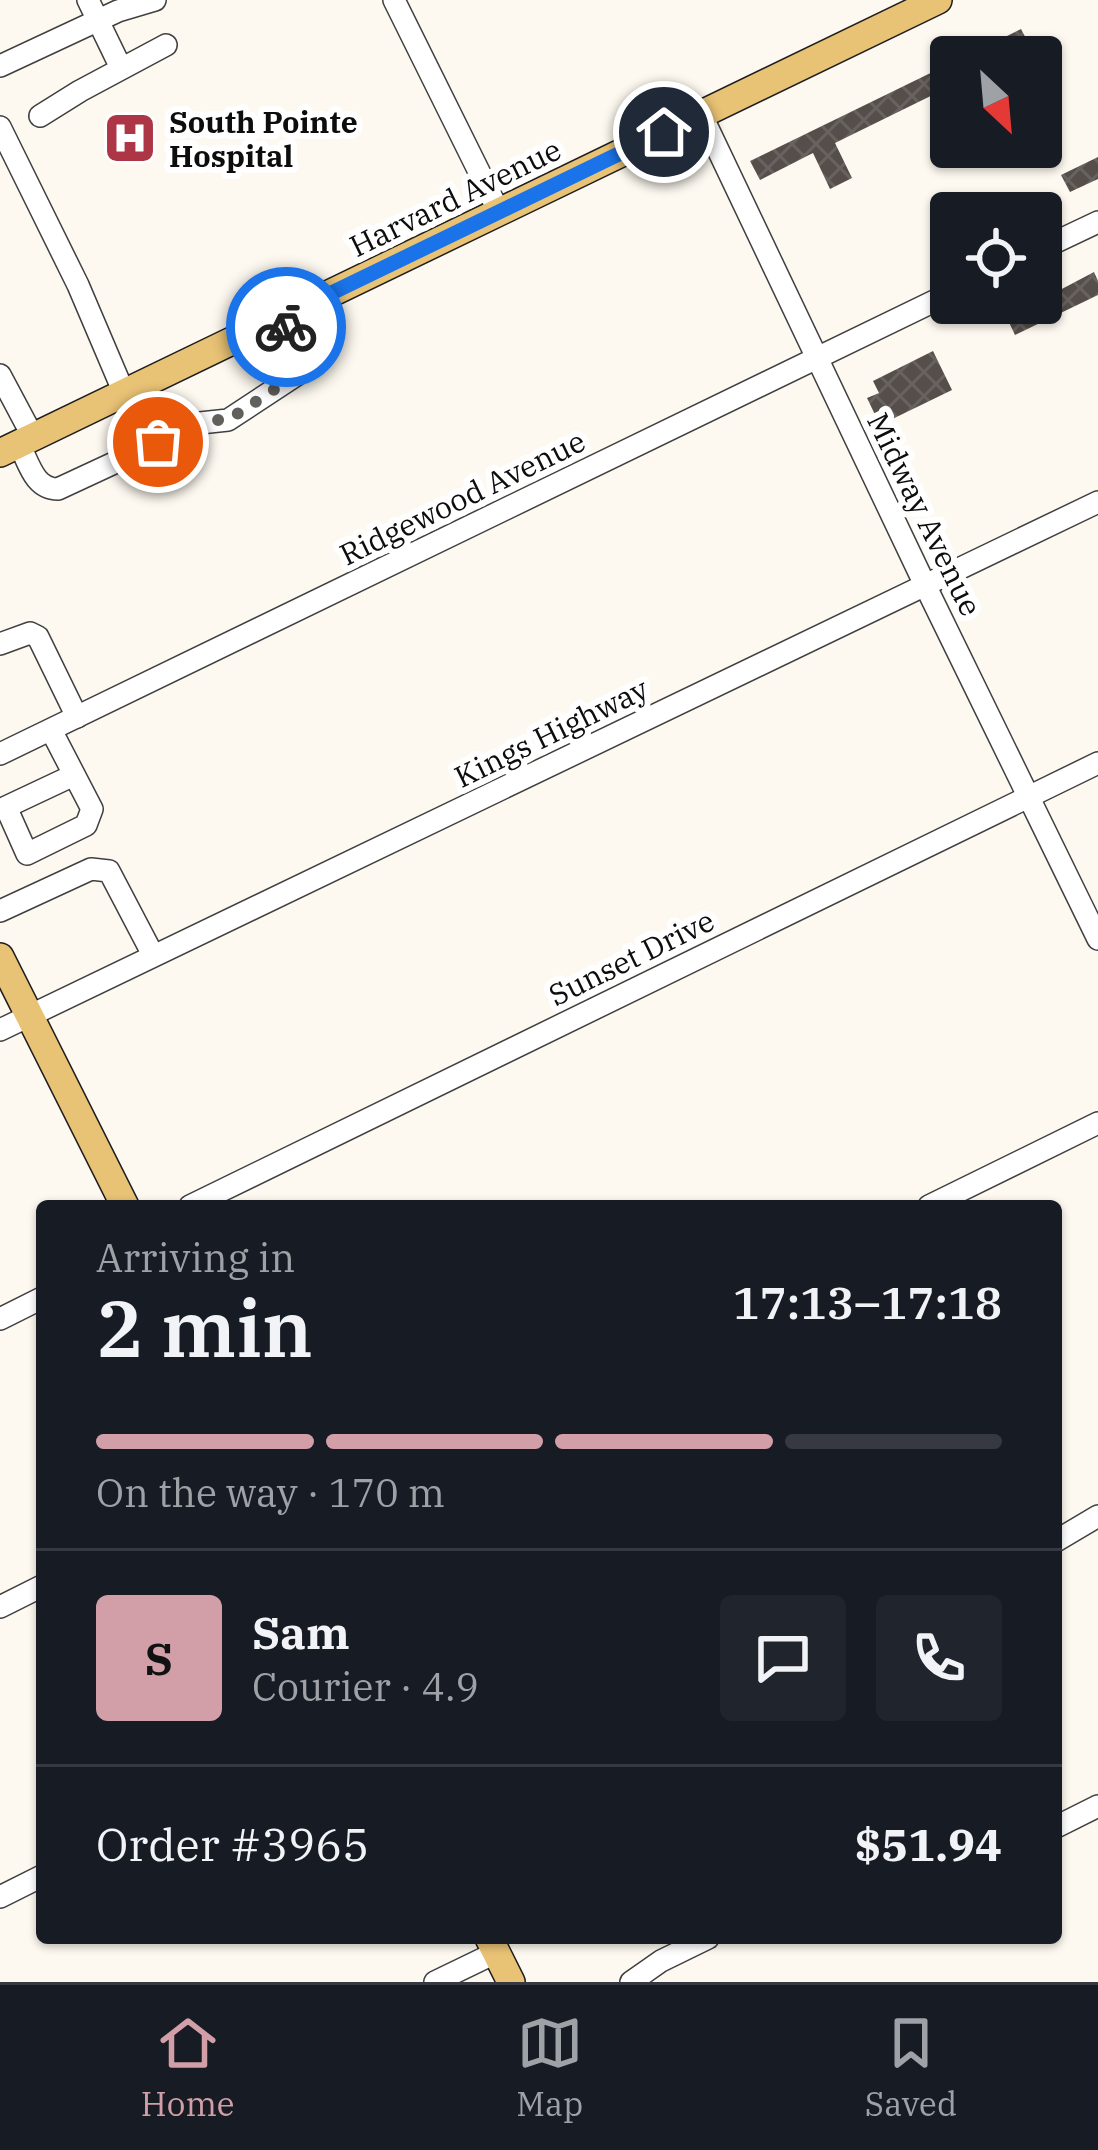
<!DOCTYPE html>
<html lang="en">
<head>
<meta charset="utf-8">
<style>
	body { margin:0; font-family:"IBM Plex Serif",serif; background:#20242c; color:#f1f3f6; height:100vh; display:flex; flex-direction:column; font-size:45px; white-space:nowrap }
	* { box-sizing:border-box; margin:0 }
	p { font-size:39px; color:#9ea1a6 }
	.icon { flex:none; width:66px; height:66px; fill:none; stroke:currentColor; stroke-width:2; stroke-linecap:round; stroke-linejoin:round }
	.map { position:relative; flex:1; overflow:hidden }
	.side { position:absolute; left:36px; top:1200px; width:1026px; height:744px; display:flex; flex-direction:column; background:#171b24; border-radius:12px; box-shadow:0 3px 9px #0004 }
	.side>* { flex:none }
	.needle { width:78px; rotate:154deg }
	.tools { position:absolute; left:930px; top:36px; display:grid; gap:24px }
	.tools a { display:grid; place-items:center; width:132px; height:132px; border-radius:12px; background:#171b24; box-shadow:0 3px 9px #0004; font-size:60px }
	.pin { position:absolute; display:grid; place-items:center; width:102px; height:102px; color:#fff; margin:-51px; border:6px solid #fff; border-radius:50%; box-shadow:0 3px 12px #0007 }
	.courier { position:absolute; display:grid; place-items:center; width:120px; height:120px; margin:-60px; border:9px solid #1a73e8; border-radius:50%; background:#fff; color:#222; box-shadow:0 3px 15px #0007 }
	.overview em { font-style:normal; font-weight:600 }
	.overview div { display:flex; flex-direction:column-reverse }
	.overview { display:flex; align-items:center; justify-content:space-between; height:204px; padding:0 60px }
	h1 { font-size:78px; font-weight:600; line-height:90px }
	.bar { display:grid; grid-template-columns:repeat(4,1fr); gap:18px 12px; align-content:center; height:144px; padding:0 60px }
	.bar i { height:15px; border-radius:9px; background:#363941 }
	.bar .active { background:#d29ea7 }
	.bar p { grid-column:span 4 }
	.line { display:flex; align-items:center; gap:30px; padding:0 60px; border-top:3px solid #363941 }
	.line div { flex:1 }
	.round { display:grid; place-items:center; flex:none; width:126px; height:126px; border-radius:12px; background:#20242c }
	.tabs { display:flex; justify-content:space-around; align-items:center; height:168px; border-top:3px solid #363941; background:#171b24; font-size:33px; color:#9ea1a6 }
	.tabs a { display:grid; justify-items:center; gap:6px }
	.tabs .active { color:#d29ea7 }
	.map>svg:first-child { display:block }
</style>
</head>
<body>
<div class="map">
<svg width="1098" height="1982" viewBox="0 0 1098 1982">
	<defs>
		<pattern id="building-cross-hatch" width="8" height="8" patternUnits="userSpaceOnUse" patternTransform="scale(3)"><rect width="8" height="8" fill="#554e4b"/><path d="M0 0l8 8M0 8l8-8" fill="none" stroke="#686360"/></pattern>
	</defs>
	<rect width="100%" height="100%" fill="#fdf9f0"/>
	<g fill="url(#building-cross-hatch)">
		<polygon points="1021,29 1031,48 1013,57 965,57"/>
		<polygon points="951,63 951,86 835,143 852,178 830,189 813,153 760,180 750,161"/>
		<polygon points="1098,157 1098,179 1070,192 1061,175"/>
		<polygon points="1094,272 1098,281 1098,295 1015,335 1006,316 1027,305 1041,303 1041,300"/>
		<polygon points="933,351 952,390 880,425 867,398 879,393 873,381"/>
	</g>
	<g fill="none" stroke-linecap="round" stroke-linejoin="round">
		<g stroke="#404040" stroke-width="24">
			<g id="minor">
				<polyline points="88,0 121,68"/>
				<polyline points="394,0 499,212"/>
				<polyline points="0,66 118,11 155,0"/>
				<polyline points="701,114 926,587 1098,939"/>
				<polyline points="40,116 80,91 166,45"/>
				<polyline points="0,127 78,285 124,393"/>
				<polyline points="1041,249 1098,222"/>
				<polyline points="0,375 33,437"/>
				<polyline points="133,389 158,442"/>
				<path d="M19 444C29 463 34 489 58 489L200 423 228 420 301 372 302 358 282 317"/>
				<polyline points="0,644 30,633 38,637 77,717"/>
				<polyline points="51,730 92,809 86,825 27,854 6,807 74,775"/>
				<polyline points="0,754 951,293"/>
				<polyline points="0,911 91,869 109,871 153,955"/>
				<polyline points="0,1030 1098,502"/>
				<polyline points="190,1206 1098,763"/>
				<polyline points="929,1206 1098,1123"/>
				<polyline points="0,1319 42,1298"/>
				<polyline points="1056,1541 1098,1516"/>
				<polyline points="0,1607 42,1586"/>
				<polyline points="1056,1827 1098,1806"/>
				<polyline points="0,1897 42,1876"/>
				<polyline points="435,1982 497,1952"/>
				<polyline points="631,1982 661,1961 708,1938"/>
			</g>
		</g>
		<g stroke="#1e1e1e" stroke-width="30">
			<g id="major">
				<polyline points="0,453 938,0"/>
				<polyline points="0,957 125,1206"/>
				<polyline points="489,1938 511,1982"/>
			</g>
		</g>
		<use href="#minor" stroke="#fff" stroke-width="21"/>
		<use href="#major" stroke="#e8c275" stroke-width="27"/>
	</g>
	<g fill="none" stroke-linecap="round" stroke-linejoin="round">
		<polyline stroke="#61605c" stroke-width="12" stroke-dasharray="0 21.6" points="158,442 207,420 228,420 301,372 302,358 286,327"/>
		<polyline stroke="#1a73e8" stroke-width="15" points="286,327 282,317 664,132"/>
	</g>
	<defs>
		<g id="hospital-square" transform="scale(2.7)"><rect x="-9" y="-9" width="18" height="18" rx="4" fill="#ad3646" stroke="#fff"/><path d="M-5-5h3v3.5h4V-5h3V5h-3V1.5h-4V5h-3Z" fill="#fff"/></g>
	</defs>
	<g fill-rule="evenodd">
		<use href="#hospital-square" x="130" y="138"/>
	</g>
	<g text-anchor="middle" dominant-baseline="central" stroke-width="12" stroke-linejoin="round" paint-order="stroke">
		<g font-size="30" font-weight="bold" fill="#0d0d0d" stroke="#fff" text-anchor="start">
			<text x="169" y="121">South Pointe<tspan x="169" dy="34">Hospital</tspan></text>
		</g>
		<g font-size="30" fill="#0d0d0d" stroke="#fff">
			<text transform="translate(455 197) rotate(-26)">Harvard Avenue</text>
			<text transform="translate(462 497) rotate(-26)">Ridgewood Avenue</text>
			<text transform="translate(925 514) rotate(64)">Midway Avenue</text>
			<text transform="translate(551 732) rotate(-26)">Kings Highway</text>
			<text transform="translate(631 957) rotate(-26)">Sunset Drive</text>
		</g>
	</g>
</svg>
<div class="tools">
<a><svg class="needle" viewBox="-14 -14 28 28"><path d="M0-13l5 13h-10z" fill="#e53935"/><path d="M0 13l5-13h-10z" fill="#9ea1a6"/></svg></a>
<a><svg class="icon" aria-label="locate" viewBox="0 0 24 24"><circle cx="12" cy="12" r="6"/><path d="M12 2v4M12 18v4M2 12h4M18 12h4"/></svg></a>
</div>
<div class="pin" style="left:158px;top:442px;background:#ea580c"><svg class="icon" aria-label="bag" viewBox="0 0 24 24"><path d="M5 8h14l-1 12H6zM9 8a3 3 0 0 1 6 0"/></svg></div>
<div class="pin" style="left:664px;top:132px;background:#1f2937"><svg class="icon" aria-label="home" viewBox="0 0 24 24"><path d="M3 11l9-7 9 7M6 9v11h12V9"/></svg></div>
<div class="courier" style="left:286px;top:327px"><svg class="icon" aria-label="bike" viewBox="0 0 24 24"><circle cx="6" cy="16" r="4"/><circle cx="18" cy="16" r="4"/><path d="M6 16l4-8h5l3 8M10 8l3 8H6M13 5h3"/></svg></div>
<section class="side">
<div class="overview"><div><h1>2 min</h1><p>Arriving in</p></div><em>17:13–17:18</em></div>
<div class="bar"><i class="active"></i><i class="active"></i><i class="active"></i><i></i><p>On the way · 170 m</p></div>
<div class="line" style="height:216px"><b class="round" style="background:#d29ea7;color:#111">S</b><div><b>Sam</b><p>Courier · 4.9</p></div><a class="round"><svg class="icon" aria-label="chat" viewBox="0 0 24 24"><path d="M4 5h16v11H9l-5 4z"/></svg></a><a class="round"><svg class="icon" aria-label="phone" viewBox="0 0 24 24"><path d="M5 4h4l2 5-3 2q2 4 5 5l2-3 5 2v4C11 20 4 13 5 4z"/></svg></a></div>
<div class="line" style="height:156px"><div>Order #3965</div><b>$51.94</b></div>
</section>
</div>
<nav class="tabs">
<a class="active"><svg class="icon" aria-label="home" viewBox="0 0 24 24"><path d="M3 11l9-7 9 7M6 9v11h12V9"/></svg>Home</a>
<a><svg class="icon" aria-label="map" viewBox="0 0 24 24"><path d="M3 6l6-2 6 2 6-2v14l-6 2-6-2-6 2zM9 4v14M15 6v14"/></svg>Map</a>
<a><svg class="icon" aria-label="saved" viewBox="0 0 24 24"><path d="M7 4h10v16l-5-4-5 4z"/></svg>Saved</a>
</nav>
</body>
</html>
